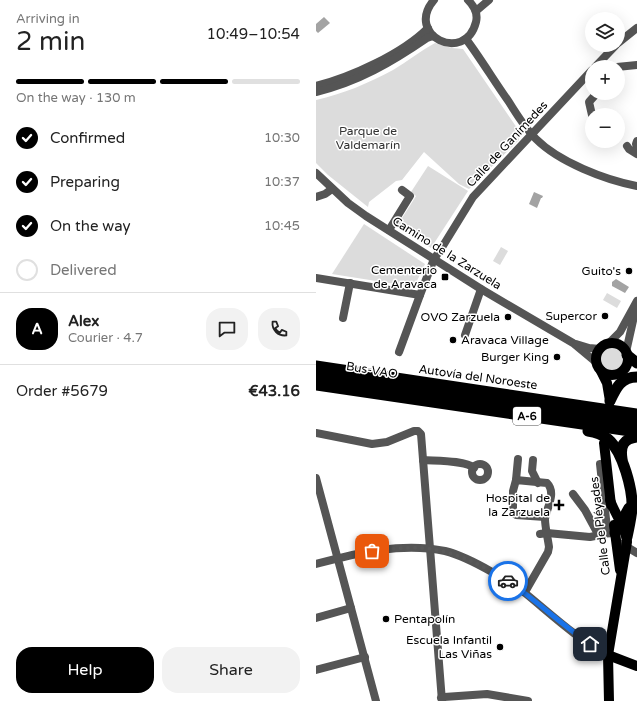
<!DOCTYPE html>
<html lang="en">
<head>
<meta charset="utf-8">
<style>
	body { margin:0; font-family:"Varela Round",sans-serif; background:#f2f2f2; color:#222; height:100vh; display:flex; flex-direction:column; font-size:15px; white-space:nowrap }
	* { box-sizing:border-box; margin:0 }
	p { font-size:13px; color:#767676 }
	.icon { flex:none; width:22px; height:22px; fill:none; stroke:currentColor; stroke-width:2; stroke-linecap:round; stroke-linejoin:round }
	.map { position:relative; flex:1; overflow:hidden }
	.side { display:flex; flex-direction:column; background:#fff; width:316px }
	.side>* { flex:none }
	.controls { position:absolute; left:269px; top:12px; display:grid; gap:8px }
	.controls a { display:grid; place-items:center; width:40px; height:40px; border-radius:50%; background:#fff; box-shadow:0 4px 16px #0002; font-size:20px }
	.pin { position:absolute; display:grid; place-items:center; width:34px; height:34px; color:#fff; margin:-17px; border-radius:8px; box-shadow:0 2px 6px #0006 }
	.courier { position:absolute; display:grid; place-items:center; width:40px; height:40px; margin:-20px; border:3px solid #1a73e8; border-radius:50%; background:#fff; color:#222; box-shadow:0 1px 5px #0007 }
	.head em { font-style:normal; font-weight:600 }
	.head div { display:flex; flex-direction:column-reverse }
	.head { display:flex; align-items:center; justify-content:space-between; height:68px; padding:0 16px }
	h1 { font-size:26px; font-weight:600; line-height:30px }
	.bar { display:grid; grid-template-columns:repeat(4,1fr); gap:6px 4px; align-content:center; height:48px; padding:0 16px }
	.bar i { height:5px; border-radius:3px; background:#e0e0e0 }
	.bar .on { background:#000 }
	.bar p { grid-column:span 4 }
	.line { display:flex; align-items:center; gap:10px; padding:0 16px; border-top:1px solid #e0e0e0 }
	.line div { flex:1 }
	.round { display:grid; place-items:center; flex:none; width:42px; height:42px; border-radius:16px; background:#f2f2f2 }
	ol { padding:0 16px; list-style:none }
	li { display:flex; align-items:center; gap:12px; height:44px }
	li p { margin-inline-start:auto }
	li .icon { padding:4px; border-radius:50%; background:#000; color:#fff; stroke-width:4 }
	li:last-child { color:#767676 }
	li i { width:22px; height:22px; border:2px solid #e0e0e0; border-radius:50% }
	.button { display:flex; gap:8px; margin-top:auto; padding:8px 16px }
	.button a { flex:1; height:46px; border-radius:16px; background:#000; color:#fff; font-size:16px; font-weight:600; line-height:46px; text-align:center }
	.button a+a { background:#f2f2f2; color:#222 }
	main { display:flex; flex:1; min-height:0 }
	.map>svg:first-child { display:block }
</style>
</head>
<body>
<main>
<section class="side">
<div class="head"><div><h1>2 min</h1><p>Arriving in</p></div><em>10:49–10:54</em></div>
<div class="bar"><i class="on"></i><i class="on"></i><i class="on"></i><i></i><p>On the way · 130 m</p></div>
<ol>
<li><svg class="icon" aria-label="check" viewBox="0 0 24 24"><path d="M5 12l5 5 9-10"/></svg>Confirmed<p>10:30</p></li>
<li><svg class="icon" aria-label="check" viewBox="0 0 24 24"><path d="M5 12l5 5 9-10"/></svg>Preparing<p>10:37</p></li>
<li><svg class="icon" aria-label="check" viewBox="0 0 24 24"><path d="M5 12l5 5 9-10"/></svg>On the way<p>10:45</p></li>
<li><i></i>Delivered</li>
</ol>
<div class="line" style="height:72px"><b class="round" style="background:#000;color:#fff">A</b><div><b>Alex</b><p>Courier · 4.7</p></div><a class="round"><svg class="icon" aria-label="chat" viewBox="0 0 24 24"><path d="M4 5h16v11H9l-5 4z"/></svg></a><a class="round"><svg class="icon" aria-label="phone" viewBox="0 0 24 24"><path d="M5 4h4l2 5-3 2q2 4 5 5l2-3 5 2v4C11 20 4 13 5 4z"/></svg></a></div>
<div class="line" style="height:52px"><div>Order #5679</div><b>€43.16</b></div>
<div class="button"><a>Help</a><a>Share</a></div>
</section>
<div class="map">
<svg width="321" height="701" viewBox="0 0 321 701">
	<rect width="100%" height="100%" fill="#fff"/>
	<g fill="#dcdcdc">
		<path d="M119 43 136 48 147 49 201 128 203 140 153 189 143 184 108 152 86 180 80 181 53 202 52 207 12 175 0 163V100C27 94 53 83 77 70 91 62 104 51 119 43Z"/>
		<polygon points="112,166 152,191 115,248 81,226 100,196 95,192"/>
		<polygon points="48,224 109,264 98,287 16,274"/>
		<polygon points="185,247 192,251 184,265 177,261"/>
		<polygon points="291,293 305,301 301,308 287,300"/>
		<circle cx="296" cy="359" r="12"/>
	</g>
	<g fill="#a3a3a3">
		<polygon points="8,17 14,23 2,33 0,31 0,24"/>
		<polygon points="218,192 227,196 226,198 225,198 221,208 213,204"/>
		<polygon points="300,279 313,287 309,293 296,286 296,282"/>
	</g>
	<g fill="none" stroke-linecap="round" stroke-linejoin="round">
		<g stroke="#555" stroke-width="8">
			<path d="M118 0C88 35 149 65 160 22 162 14 158 6 152 0"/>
			<polyline points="160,11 173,0"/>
			<path d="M150 39C165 59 178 81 193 102 201 115 209 128 220 139 243 162 289 180 321 186"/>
			<polyline points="302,43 321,28"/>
			<polyline points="279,67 300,45"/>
			<polyline points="301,67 321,65"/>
			<path d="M0 86C35 77 86 54 112 28"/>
			<path d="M0 92C42 82 76 62 111 38L117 36"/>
			<polyline points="276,115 273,102 281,93"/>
			<polyline points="321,141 320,144 321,147"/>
			<polyline points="311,146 313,149 321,154"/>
			<polyline points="0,173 32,203 50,216 165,289 257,343 281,363"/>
			<polyline points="0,197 9,194 16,189"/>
			<polyline points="73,230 94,196 86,190"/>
			<polyline points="0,278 104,295 118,259 125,249 157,197 276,70"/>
			<polyline points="27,318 34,283"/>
			<polyline points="149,335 165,289"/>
			<polyline points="260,344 273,348 284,349"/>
			<polyline points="292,344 304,332 321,301"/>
			<polyline points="83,352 104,295"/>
			<polyline points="310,352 319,312"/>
			<polyline points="0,433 56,444 71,442 98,431 102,431 105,434 126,701"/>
			<path d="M107 460C119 461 149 460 158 468"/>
			<polyline points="217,460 216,471 222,483"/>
			<circle cx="164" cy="472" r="8"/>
			<polyline points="284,464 291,528"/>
			<polyline points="0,478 60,701"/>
			<polyline points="200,480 202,459"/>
			<polyline points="257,494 269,510 282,534"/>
			<polyline points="224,534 231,533 274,537 279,536 287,529 298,527"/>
			<polyline points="282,534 299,533"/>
			<polyline points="306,544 321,553"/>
			<path d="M0 564C41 553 86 542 129 551 145 555 162 564 176 572 187 578 199 585 209 593 236 615 261 639 292 655"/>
			<path d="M209 592 232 552 233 547C232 539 229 527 229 519 230 509 241 493 231 483L200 480 197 491V512L200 515 229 517"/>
			<polyline points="0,618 35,608"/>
			<polyline points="0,670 49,657"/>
			<polyline points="125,698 128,697 171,694 212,701"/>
		</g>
		<g stroke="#000" stroke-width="10">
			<circle cx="296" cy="359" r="16"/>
			<polyline points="285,371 291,383 294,401"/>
			<polyline points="288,443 295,505"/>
			<polyline points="298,525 304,570"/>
			<polyline points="292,655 321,666"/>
			<path d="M293 701 292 655 311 542C311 531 298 512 294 500"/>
		</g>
		<g stroke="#000" stroke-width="11">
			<polyline points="311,355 321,363"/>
			<polyline points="0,366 321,414"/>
			<polyline points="0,375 321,423"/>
			<polyline points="0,385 321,432"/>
			<path d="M294 401C300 388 305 377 321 377"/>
			<path d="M272 431C279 432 286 434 292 439 307 452 317 490 316 509 315 518 313 528 311 537"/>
			<path d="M306 459C304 446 307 439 321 437"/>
			<polyline points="299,533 313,508"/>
		</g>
	</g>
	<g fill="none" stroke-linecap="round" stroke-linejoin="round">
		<path stroke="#595959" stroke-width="4" stroke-dasharray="0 7.2" d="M56 551C69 550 81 548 93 548 129 546 163 563 192 581"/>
		<path stroke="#1a73e8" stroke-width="5" d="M192 581C221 601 246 625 274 644"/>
	</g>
	<g fill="#000" stroke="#fff" stroke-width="1.5">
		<circle cx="313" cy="271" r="4"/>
		<rect x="125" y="273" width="8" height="8" rx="2"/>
		<circle cx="289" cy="316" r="4"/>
		<circle cx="192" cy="317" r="4"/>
		<circle cx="137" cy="340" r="4"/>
		<circle cx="241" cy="357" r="4"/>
		<path d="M241 499h4v4h4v4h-4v4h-4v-4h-4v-4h4z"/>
		<circle cx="70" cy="619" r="4"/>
		<circle cx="184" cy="647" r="4"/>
	</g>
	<g text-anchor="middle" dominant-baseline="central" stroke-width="3" stroke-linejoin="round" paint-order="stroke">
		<rect fill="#fff" stroke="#4c4c4c" stroke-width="1" x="197" y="407" width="28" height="18" rx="3"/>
		<g font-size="11" font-weight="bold" fill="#000">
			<text x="211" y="416">A-6</text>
		</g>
		<g font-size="12" fill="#333" stroke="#fff">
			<text x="52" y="131">Parque de<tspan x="52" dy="14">Valdemarín</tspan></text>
		</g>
		<g font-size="12" fill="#000" stroke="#fff">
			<text transform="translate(191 144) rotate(-47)">Calle de Ganímedes</text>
			<text transform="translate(131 253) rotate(32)">Camino de la Zarzuela</text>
			<text transform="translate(56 370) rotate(9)">Bus-VAO</text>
			<text transform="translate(162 377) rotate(8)">Autovía del Noroeste</text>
			<text transform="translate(284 526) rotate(-97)">Calle de Pléyades</text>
		</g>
		<g font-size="12" fill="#000" stroke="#fff" text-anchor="end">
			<text x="121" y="270">Cementerio<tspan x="121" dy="14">de Aravaca</tspan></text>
			<text x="305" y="271">Guito's</text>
			<text x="281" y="316">Supercor</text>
			<text x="184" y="317">OVO Zarzuela</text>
			<text x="145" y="340" text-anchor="start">Aravaca Village</text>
			<text x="233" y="357">Burger King</text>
			<text x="234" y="498">Hospital de<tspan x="234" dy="14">la Zarzuela</tspan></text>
			<text x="78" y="619" text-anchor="start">Pentapolín</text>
			<text x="176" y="640">Escuela Infantil<tspan x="176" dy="14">Las Viñas</tspan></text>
		</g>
	</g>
</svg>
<div class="controls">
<a><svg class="icon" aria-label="layers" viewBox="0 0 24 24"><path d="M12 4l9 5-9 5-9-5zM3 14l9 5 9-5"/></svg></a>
<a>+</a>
<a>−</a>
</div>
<div class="pin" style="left:56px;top:551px;background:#ea580c"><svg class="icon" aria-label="bag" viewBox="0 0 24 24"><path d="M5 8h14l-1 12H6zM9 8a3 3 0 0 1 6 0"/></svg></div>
<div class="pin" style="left:274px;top:644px;background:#1f2937"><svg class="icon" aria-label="home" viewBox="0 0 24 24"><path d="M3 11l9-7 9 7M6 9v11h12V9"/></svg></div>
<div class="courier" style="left:192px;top:581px"><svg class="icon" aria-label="car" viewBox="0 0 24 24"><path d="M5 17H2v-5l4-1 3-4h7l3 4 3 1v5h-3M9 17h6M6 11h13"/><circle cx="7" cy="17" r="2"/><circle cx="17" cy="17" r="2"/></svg></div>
</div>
</main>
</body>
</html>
